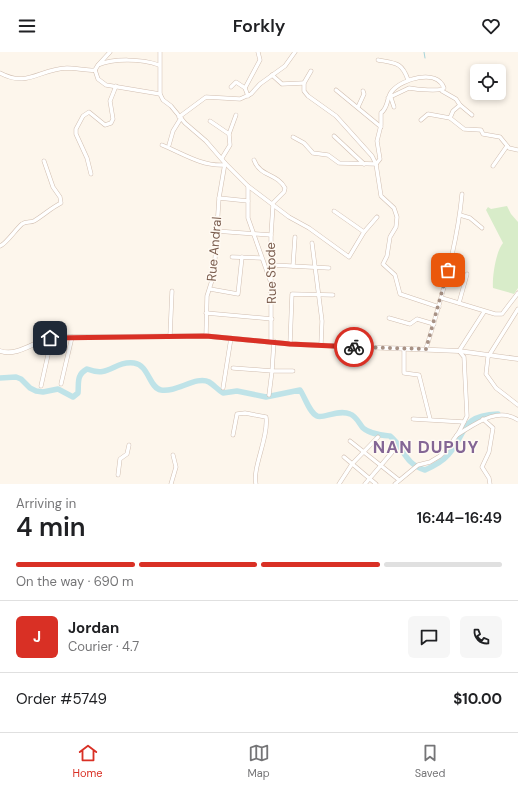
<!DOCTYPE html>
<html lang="en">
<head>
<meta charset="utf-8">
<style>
	body { margin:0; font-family:"DM Sans",sans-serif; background:#f6f6f6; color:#202124; height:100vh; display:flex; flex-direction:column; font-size:15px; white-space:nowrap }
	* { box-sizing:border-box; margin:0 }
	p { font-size:13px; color:#757577 }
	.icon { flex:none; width:22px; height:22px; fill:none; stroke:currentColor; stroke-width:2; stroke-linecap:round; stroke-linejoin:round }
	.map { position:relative; height:432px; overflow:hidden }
	.details { display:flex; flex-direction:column; background:#fff; flex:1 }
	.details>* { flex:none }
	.controls { position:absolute; left:470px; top:12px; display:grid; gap:8px }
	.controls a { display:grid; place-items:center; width:36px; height:36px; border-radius:6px; background:#fff; box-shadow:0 2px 6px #0003; font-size:20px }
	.pin { position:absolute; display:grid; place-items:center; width:34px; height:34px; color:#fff; margin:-17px; border-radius:8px; box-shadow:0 2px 6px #0006 }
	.courier { position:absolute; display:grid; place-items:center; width:40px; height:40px; margin:-20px; border:3px solid #d93025; border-radius:50%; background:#fff; color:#222; box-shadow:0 1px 5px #0007 }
	.head em { font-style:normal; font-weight:600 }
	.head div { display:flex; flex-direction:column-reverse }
	.head { display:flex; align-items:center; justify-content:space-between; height:68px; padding:0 16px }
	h1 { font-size:26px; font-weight:600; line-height:30px }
	.bar { display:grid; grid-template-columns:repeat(4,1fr); gap:6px 4px; align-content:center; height:48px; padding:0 16px }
	.bar i { height:5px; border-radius:3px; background:#e0e0e0 }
	.bar .active { background:#d93025 }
	.bar p { grid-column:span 4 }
	.line { display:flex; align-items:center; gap:10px; padding:0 16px; border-top:1px solid #e0e0e0 }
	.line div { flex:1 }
	.round { display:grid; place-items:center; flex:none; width:42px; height:42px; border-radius:6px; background:#f6f6f6 }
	header { display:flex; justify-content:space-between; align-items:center; height:52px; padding:0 16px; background:#fff; font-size:18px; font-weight:600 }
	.tabs { display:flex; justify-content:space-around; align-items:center; height:56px; border-top:1px solid #e0e0e0; background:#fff; font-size:11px; color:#757577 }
	.tabs a { display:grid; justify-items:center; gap:2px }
	.tabs .active { color:#d93025 }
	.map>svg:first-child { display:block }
</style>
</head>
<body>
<header><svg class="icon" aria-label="menu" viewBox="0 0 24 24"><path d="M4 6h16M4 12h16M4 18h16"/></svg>Forkly<svg class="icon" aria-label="heart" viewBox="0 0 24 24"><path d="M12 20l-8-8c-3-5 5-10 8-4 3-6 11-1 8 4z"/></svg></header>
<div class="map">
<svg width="518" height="432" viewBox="0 0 518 432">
	<rect width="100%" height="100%" fill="#fdf6ec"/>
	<path fill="#d8ecc9" d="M507 154 511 162 518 170V236L514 242 493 236C492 225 496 199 503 191L486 158 488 155 491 157Z"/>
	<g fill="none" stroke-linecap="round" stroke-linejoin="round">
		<polyline stroke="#a5d3da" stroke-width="1" points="424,0 425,6"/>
		<path stroke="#bfe3e8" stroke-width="5.5" d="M0 326 16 325 21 327 30 336 36 339 43 340 58 337 73 345 78 341C79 331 76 323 87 317 110 326 113 309 134 311 149 313 149 336 161 338 176 341 197 323 209 330 214 333 218 338 223 341L237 339 266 345 300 338C305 345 309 360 317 364 323 367 338 357 350 362 356 364 359 371 363 376 370 382 381 383 390 384 404 395 404 412 425 418 434 414 442 410 448 403 468 380 459 364 498 362"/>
		<g stroke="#d1beb0" stroke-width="4.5">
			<g id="minor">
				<polyline points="160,0 160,42 163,48 171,54 185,71 206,89 225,111 248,134 289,165 309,176 349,205 364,180 377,165"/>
				<path d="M378 8C395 11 402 10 408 28"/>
				<polyline points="99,12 110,0"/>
				<polyline points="95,18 98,27 106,33 160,42"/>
				<polyline points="311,19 304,31 304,39 308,44 336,64 372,104 376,112 381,144 394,156 397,165 396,175 390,185 387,204 383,212 395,223 400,242 439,255"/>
				<path d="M0 21C28 36 39 17 67 16 76 16 86 19 95 18L98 13C114 6 142 7 159 13"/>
				<polyline points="272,23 282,32 304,31"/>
				<polyline points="231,35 236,30 245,36"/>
				<polyline points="336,38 381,75"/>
				<polyline points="442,39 456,47 460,53 453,59 450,66"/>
				<polyline points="248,44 245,36 260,8 258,0"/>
				<polyline points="391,46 394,55"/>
				<polyline points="460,53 472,63"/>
				<polyline points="358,55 364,42 363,39"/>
				<polyline points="179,65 206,45 240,47 251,42 260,32 285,14 295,0"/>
				<polyline points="421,68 428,62 450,66 464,77 481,78 483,82 500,85 509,96 518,98"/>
				<polyline points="210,69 229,82"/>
				<polyline points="334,84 364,112"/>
				<path d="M293 85 304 91 313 101 328 103 339 111 376 112 380 107 377 89 381 73V61C389 55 386 46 392 39 402 27 437 16 444 36 441 40 415 37 409 36L388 46"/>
				<path d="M162 93C182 101 201 114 223 113"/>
				<polyline points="169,93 173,79 181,66"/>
				<polyline points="222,106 230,93 229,82 236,63"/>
				<path d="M254 108C260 125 277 121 285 136L284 140 272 152"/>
				<polyline points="493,114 507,94"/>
				<polyline points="91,122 87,106 76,82 76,77 83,64 89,60 105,73 111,71 113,67 110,49 116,34"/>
				<polyline points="248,134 248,166 270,228 272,230"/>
				<polyline points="219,146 248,149"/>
				<polyline points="334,159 364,180"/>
				<polyline points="460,163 470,166 482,176"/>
				<polyline points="216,179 271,183"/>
				<polyline points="312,191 322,269 321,292"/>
				<path d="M0 194C6 192 15 178 22 172 26 169 30 171 34 169 44 163 51 156 61 151L60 145 53 135 44 109"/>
				<polyline points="232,205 261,206"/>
				<polyline points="272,213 329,216"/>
				<polyline points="293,214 295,185"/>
				<polyline points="210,237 238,242 242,205"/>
				<polyline points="442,246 495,262 502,262 518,241"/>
				<polyline points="459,251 467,222"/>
				<polyline points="518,257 488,305 486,322 496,336 518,353"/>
				<polyline points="206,261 272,267"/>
				<polyline points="389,266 410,272 417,267 434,272"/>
				<polyline points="170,284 172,239"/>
				<polyline points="206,284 207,244 214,222 219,146 225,111"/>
				<polyline points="271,289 271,183 273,153"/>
				<polyline points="274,289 272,319 293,319"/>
				<polyline points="290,292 292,242 333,243"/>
				<polyline points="404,297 404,321 419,323 430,367"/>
				<path d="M426 297C441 247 457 195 462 142"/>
				<polyline points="233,316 272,319 269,343"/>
				<polyline points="61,332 72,285"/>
				<polyline points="41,334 52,285"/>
				<polyline points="223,336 231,286"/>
				<polyline points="413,367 464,370"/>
				<polyline points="483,367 493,376 489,400 482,415 489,426 490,432"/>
				<path d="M233 383 237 362 245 361 266 365C269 385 252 416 256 432"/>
				<path d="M457 383C474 373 497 354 518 368"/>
				<polyline points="350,389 399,428"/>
				<polyline points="344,405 376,432"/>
				<polyline points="118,423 120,407 127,402 129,393"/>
				<polyline points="171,432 176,415 173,403"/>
				<polyline points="339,432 352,412 378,385"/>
				<polyline points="365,432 394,398"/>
				<polyline points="395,432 418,413 430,410 440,404 447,397 459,380 467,364 464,305 459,299 484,260"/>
			</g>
		</g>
		<g stroke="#d1beb0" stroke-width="5">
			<path id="tertiary" d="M0 299C18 305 35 289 52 285L206 284 290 292 459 299 518 307"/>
		</g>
		<use href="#minor" stroke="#fff" stroke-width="3.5"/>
		<use href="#tertiary" stroke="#fff" stroke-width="4"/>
	</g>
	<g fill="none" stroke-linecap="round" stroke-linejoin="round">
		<polyline stroke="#a89285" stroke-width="4" stroke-dasharray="0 7.2" points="354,295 426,297 448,218"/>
		<polyline stroke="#d93025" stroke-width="5" points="50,286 206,284 290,292 354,295"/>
	</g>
	<g text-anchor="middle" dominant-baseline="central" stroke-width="3" stroke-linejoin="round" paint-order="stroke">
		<g font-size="13" fill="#7a5c4d" stroke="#fffaf3">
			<text transform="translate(214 197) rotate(-85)">Rue Andral</text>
			<text transform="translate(271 221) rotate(-91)">Rue Stode</text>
		</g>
		<g font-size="17" font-weight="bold" letter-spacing="1" fill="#846695" stroke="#fffaf3">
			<text x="426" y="395">NAN DUPUY</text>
		</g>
	</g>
</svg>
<div class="controls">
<a><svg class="icon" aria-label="locate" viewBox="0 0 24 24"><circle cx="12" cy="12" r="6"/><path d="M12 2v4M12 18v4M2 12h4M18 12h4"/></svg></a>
</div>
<div class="pin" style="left:448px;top:218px;background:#ea580c"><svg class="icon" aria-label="bag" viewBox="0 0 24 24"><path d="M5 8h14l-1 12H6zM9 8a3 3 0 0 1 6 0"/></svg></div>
<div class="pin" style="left:50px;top:286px;background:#1f2937"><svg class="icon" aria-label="home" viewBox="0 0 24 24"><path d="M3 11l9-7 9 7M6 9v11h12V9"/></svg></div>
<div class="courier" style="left:354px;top:295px"><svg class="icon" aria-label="bike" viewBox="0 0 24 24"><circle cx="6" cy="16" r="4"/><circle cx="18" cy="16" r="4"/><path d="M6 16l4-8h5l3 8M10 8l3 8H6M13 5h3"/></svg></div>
</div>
<section class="details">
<div class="head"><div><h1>4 min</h1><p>Arriving in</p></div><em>16:44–16:49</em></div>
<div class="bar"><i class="active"></i><i class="active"></i><i class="active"></i><i></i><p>On the way · 690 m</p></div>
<div class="line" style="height:72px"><b class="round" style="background:#d93025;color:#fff">J</b><div><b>Jordan</b><p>Courier · 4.7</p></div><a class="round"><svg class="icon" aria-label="chat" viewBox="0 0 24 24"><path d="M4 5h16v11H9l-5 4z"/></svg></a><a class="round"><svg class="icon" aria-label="phone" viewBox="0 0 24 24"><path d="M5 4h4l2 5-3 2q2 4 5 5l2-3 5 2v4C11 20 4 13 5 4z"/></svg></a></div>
<div class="line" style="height:52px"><div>Order #5749</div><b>$10.00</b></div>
</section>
<nav class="tabs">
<a class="active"><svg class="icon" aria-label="home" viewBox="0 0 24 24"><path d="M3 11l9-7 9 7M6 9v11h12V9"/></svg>Home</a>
<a><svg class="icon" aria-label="map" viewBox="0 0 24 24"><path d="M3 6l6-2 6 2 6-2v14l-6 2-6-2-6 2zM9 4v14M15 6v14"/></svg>Map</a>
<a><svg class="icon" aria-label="saved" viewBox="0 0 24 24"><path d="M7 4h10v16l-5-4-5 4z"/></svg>Saved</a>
</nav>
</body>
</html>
